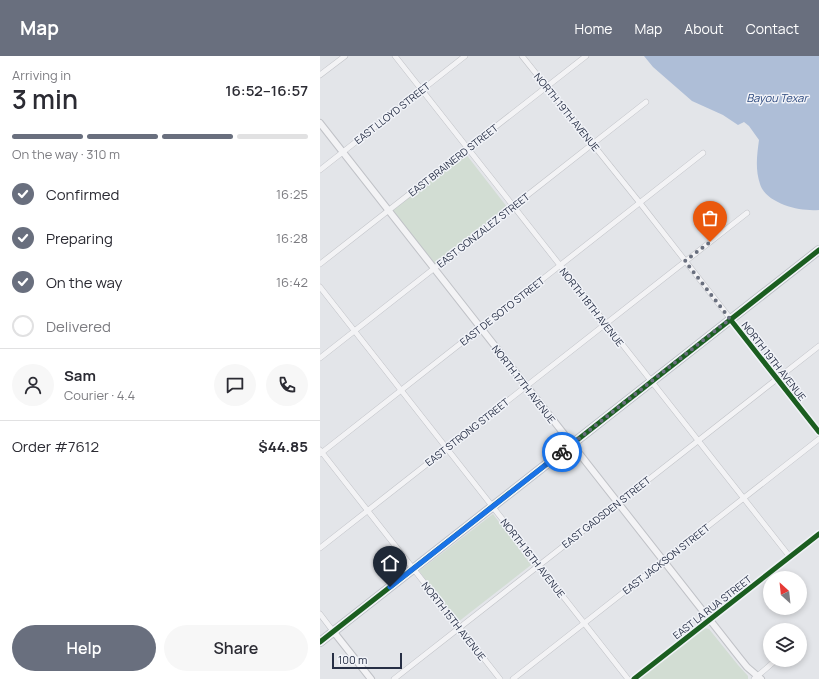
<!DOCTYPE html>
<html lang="en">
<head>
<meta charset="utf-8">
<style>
	body { margin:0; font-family:Manrope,sans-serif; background:#f7f7f7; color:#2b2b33; height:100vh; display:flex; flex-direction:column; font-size:15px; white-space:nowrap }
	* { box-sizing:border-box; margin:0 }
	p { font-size:13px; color:#7c7c81 }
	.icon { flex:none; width:22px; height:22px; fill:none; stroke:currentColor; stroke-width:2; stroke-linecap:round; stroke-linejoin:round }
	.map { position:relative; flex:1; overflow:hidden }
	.panel { display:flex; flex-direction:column; background:#fff; width:320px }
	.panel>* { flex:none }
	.needle { width:26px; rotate:333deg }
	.tools { position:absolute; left:443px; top:515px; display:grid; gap:8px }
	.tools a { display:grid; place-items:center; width:44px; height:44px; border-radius:50%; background:#fff; box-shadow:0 2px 6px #0003; font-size:20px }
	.scale { position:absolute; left:12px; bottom:10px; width:70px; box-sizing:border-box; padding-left:4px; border:2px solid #272f45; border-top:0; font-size:11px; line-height:14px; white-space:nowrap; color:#272f45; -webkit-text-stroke:3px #f1f3f8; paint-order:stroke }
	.pin { position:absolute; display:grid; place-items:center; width:34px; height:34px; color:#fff; margin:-41px -17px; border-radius:50% 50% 50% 0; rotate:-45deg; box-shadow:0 0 4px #0007 }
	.pin .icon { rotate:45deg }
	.courier { position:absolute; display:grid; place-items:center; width:40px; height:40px; margin:-20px; border:3px solid #1a73e8; border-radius:50%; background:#fff; color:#222; box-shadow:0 1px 5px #0007 }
	.head em { font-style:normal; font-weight:600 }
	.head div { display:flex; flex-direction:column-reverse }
	.head { display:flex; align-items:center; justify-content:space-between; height:68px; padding:0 12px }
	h1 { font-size:26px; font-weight:600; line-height:30px }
	.bar { display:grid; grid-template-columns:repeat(4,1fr); gap:6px 4px; align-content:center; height:48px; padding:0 12px }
	.bar i { height:5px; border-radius:3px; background:#e1e1e2 }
	.bar .on { background:#696f7e }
	.bar p { grid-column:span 4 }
	.line { display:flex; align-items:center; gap:10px; padding:0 12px; border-top:1px solid #e1e1e2 }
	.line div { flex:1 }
	.round { display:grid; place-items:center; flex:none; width:42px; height:42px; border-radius:21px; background:#f7f7f7 }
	ol { padding:0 12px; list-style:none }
	li { display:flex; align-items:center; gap:12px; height:44px }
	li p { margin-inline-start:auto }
	li .icon { padding:4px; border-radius:50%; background:#696f7e; color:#fff; stroke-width:4 }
	li:last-child { color:#7c7c81 }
	li i { width:22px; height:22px; border:2px solid #e1e1e2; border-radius:50% }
	.action { display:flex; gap:8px; margin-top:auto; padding:8px 12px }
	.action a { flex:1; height:46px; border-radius:24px; background:#696f7e; color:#fff; font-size:16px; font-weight:600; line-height:46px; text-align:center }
	.action a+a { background:#f7f7f7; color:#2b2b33 }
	header { display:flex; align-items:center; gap:24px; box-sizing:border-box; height:56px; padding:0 20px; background:#696f7e; color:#fff }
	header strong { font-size:19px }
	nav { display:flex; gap:22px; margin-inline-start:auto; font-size:14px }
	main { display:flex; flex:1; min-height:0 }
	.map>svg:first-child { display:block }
</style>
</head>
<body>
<header>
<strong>Map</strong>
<nav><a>Home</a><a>Map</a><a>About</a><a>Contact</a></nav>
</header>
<main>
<section class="panel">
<div class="head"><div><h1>3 min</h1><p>Arriving in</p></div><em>16:52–16:57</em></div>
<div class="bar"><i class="on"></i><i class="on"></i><i class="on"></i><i></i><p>On the way · 310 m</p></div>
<ol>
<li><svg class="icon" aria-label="check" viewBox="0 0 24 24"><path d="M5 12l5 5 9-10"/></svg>Confirmed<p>16:25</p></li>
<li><svg class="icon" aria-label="check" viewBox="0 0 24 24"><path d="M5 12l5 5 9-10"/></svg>Preparing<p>16:28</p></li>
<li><svg class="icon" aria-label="check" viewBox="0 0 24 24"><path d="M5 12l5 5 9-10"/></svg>On the way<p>16:42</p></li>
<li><i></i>Delivered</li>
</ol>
<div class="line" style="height:72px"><a class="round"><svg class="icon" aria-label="person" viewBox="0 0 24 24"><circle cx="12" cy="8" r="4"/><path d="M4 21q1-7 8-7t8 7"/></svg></a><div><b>Sam</b><p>Courier · 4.4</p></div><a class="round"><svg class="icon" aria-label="chat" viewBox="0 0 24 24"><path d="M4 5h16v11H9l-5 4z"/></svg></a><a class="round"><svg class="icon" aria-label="phone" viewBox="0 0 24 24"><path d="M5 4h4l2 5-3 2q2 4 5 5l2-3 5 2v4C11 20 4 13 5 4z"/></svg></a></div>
<div class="line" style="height:52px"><div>Order #7612</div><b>$44.85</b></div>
<div class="action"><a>Help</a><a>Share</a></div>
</section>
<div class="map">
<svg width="499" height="623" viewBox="0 0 499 623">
	<rect width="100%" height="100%" fill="#e3e5e9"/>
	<g fill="#d2ddd3">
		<polygon points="145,97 187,151 114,209 72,155"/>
		<polygon points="173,458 211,509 138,566 99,515"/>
		<polygon points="384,572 389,573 418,609 428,620 428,623 319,623"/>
	</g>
	<path fill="#aebed7" d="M324 0H499V154C481 156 446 148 440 128 435 113 437 99 439 84L429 70 424 66 418 69 403 59 372 45 333 11Z"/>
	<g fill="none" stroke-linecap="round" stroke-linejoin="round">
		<g stroke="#c0c2c7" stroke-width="6">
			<g id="minor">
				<polyline points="75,0 470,501"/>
				<polyline points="202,0 320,147 499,376"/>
				<polyline points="0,19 25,0"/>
				<polyline points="0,114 145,0"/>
				<polyline points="0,208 266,0"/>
				<polyline points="0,231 308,623"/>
				<polyline points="0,302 326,46"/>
				<polyline points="0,394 180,623"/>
				<polyline points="0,398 383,97"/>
				<polyline points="0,492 427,157"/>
				<polyline points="0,558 13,575"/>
				<polyline points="74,623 499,290"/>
				<polyline points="193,623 499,383"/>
				<polyline points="314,623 499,478"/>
				<polyline points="434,623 456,604"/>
			</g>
		</g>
		<g stroke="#c0c2c7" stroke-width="8">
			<g id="tertiary">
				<polyline points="0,67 419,601 427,611 441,623"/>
				<polyline points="13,575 51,623"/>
			</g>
		</g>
		<g stroke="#bec1c7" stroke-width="10">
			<polyline id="primary" points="0,586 499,194"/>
		</g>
		<use href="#minor" stroke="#f3f3f5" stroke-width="5"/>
		<use href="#tertiary" stroke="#f3f3f5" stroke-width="6"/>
		<use href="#primary" stroke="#f6f6f7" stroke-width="8"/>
		<g stroke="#f1f3f8" stroke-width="8">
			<g id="cycleway">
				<polyline points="410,263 499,376"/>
				<polyline points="0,586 499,194"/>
				<polyline points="314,623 499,478"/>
			</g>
		</g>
		<use href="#cycleway" stroke="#1b5e20" stroke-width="5"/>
	</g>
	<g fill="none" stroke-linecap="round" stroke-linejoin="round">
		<polyline stroke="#696f7e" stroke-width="4" stroke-dasharray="0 7.2" points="242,396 410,263 365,205 390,186"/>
		<polyline stroke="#1a73e8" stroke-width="5" points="70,531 242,396"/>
	</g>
	<g text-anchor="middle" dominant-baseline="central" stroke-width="3" stroke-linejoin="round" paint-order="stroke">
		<g font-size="10" fill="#272f45" stroke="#f1f3f8">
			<text transform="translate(247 56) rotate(51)">NORTH 19TH AVENUE</text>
			<text transform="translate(72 57) rotate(-38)">EAST LLOYD STREET</text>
			<text transform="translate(133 104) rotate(-38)">EAST BRAINERD STREET</text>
			<text transform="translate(163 174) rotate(-38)">EAST GONZALEZ STREET</text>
			<text transform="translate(272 251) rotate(52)">NORTH 18TH AVENUE</text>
			<text transform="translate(182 255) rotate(-38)">EAST DE SOTO STREET</text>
			<text transform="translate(454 305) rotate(52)">NORTH 19TH AVENUE</text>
			<text transform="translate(204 328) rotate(52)">NORTH 17TH AVENUE</text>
			<text transform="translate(147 376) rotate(-38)">EAST STRONG STREET</text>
			<text transform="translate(286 456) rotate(-38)">EAST GADSDEN STREET</text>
			<text transform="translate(213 502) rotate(52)">NORTH 16TH AVENUE</text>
			<text transform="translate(346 503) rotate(-38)">EAST JACKSON STREET</text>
			<text transform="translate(392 551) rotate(-38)">EAST LA RUA STREET</text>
			<text transform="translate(134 565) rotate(52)">NORTH 15TH AVENUE</text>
		</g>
		<g font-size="11" font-style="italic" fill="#2c497e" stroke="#f1f3f8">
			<text x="457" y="41">Bayou Texar</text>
		</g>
	</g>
</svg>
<div class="tools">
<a><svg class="needle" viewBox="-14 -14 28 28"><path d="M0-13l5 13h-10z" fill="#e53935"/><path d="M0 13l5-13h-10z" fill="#7c7c81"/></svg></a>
<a><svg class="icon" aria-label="layers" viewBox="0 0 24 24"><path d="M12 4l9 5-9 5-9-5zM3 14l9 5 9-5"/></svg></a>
</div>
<div class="scale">100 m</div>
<div class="pin" style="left:390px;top:186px;background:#ea580c"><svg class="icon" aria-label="bag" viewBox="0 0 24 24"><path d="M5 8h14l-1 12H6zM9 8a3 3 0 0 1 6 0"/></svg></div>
<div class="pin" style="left:70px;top:531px;background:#1f2937"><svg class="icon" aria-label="home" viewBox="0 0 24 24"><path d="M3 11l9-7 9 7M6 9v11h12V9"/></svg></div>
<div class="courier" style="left:242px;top:396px"><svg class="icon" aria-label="bike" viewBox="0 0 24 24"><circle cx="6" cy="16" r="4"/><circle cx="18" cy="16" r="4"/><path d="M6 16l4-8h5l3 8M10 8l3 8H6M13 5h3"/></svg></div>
</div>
</main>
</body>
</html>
